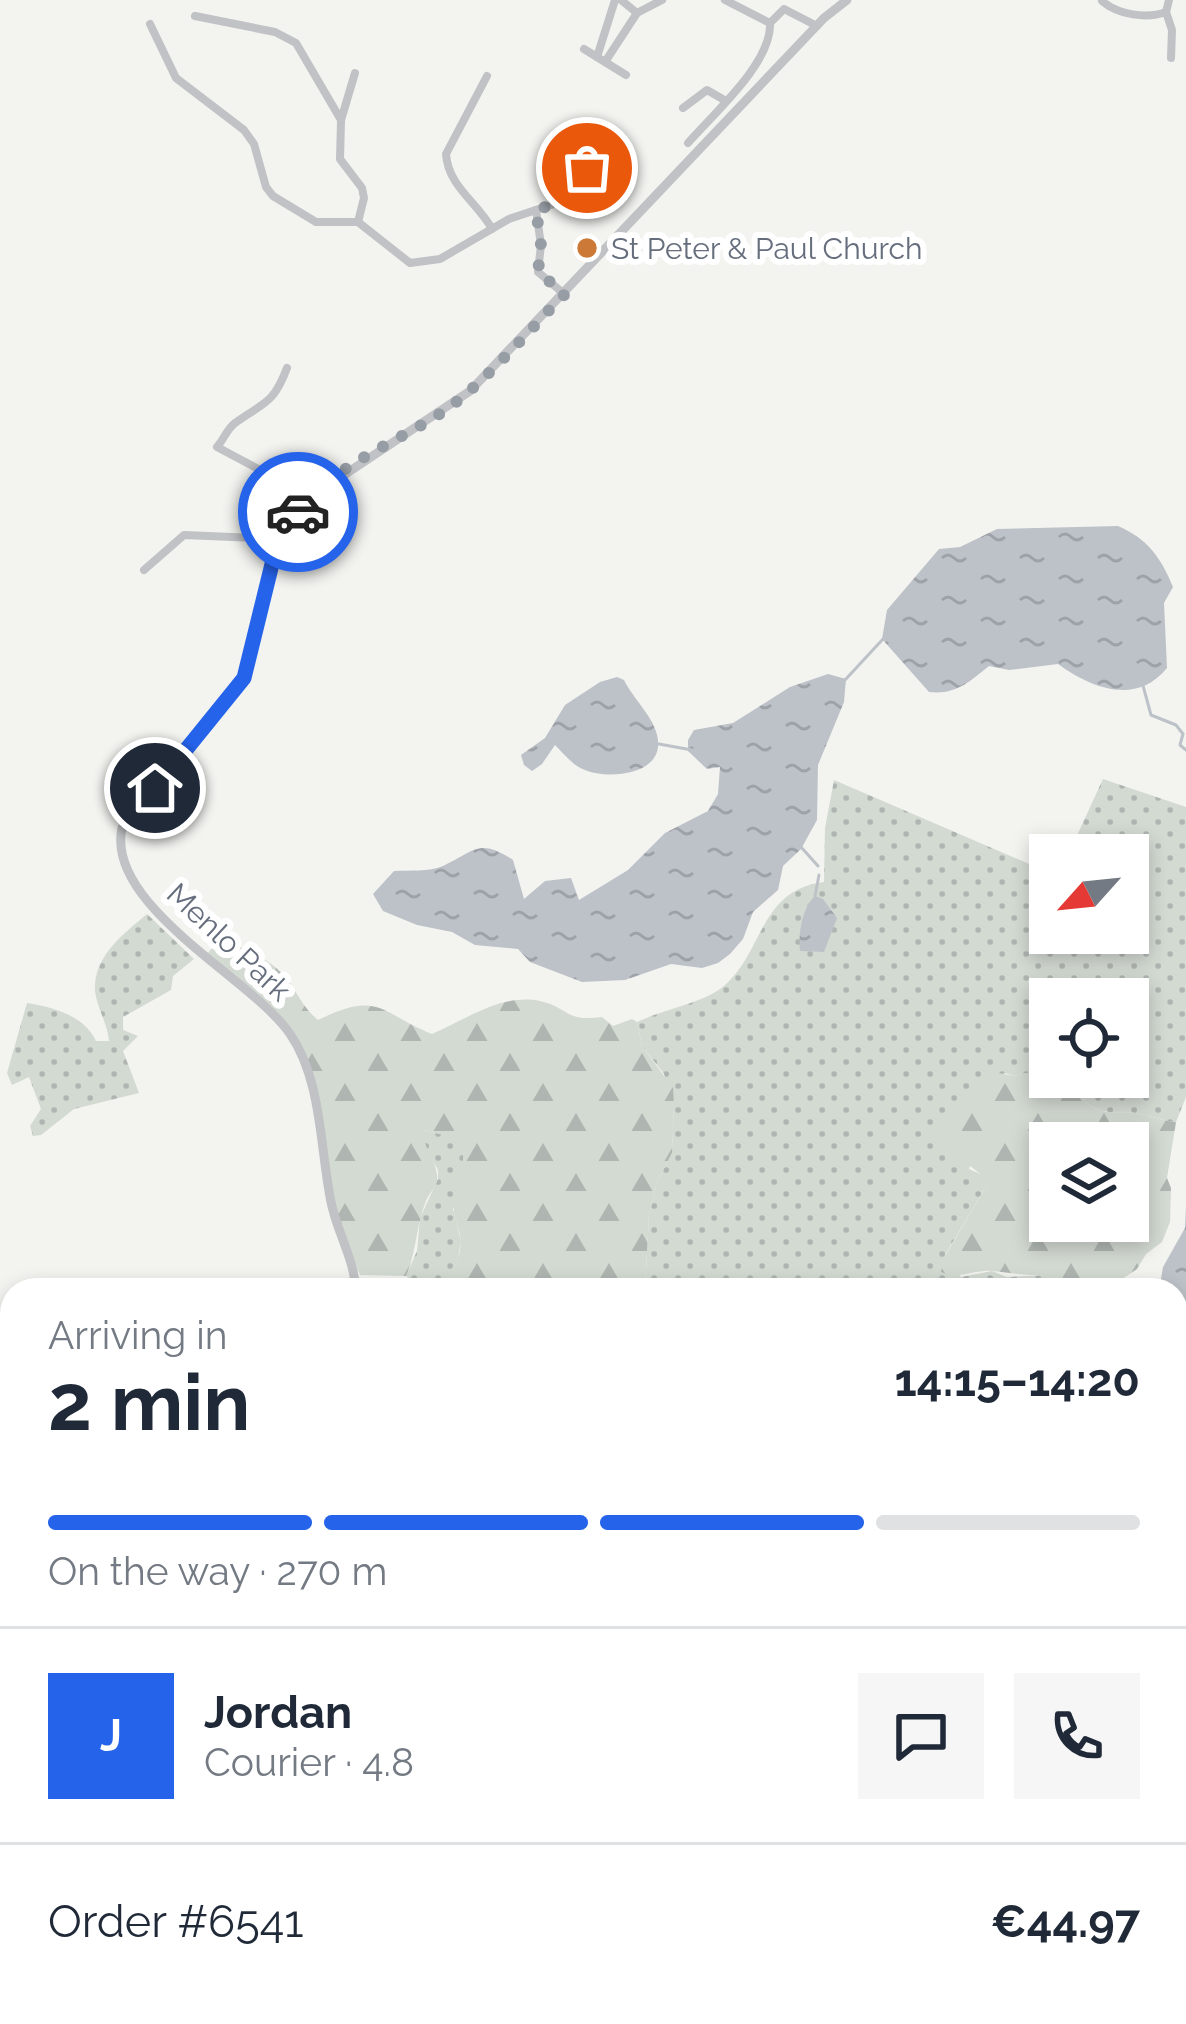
<!DOCTYPE html>
<html lang="en">
<head>
<meta charset="utf-8">
<style>
	body { margin:0; font-family:Raleway,sans-serif; background:#f6f6f7; color:#1f2937; height:100vh; display:flex; flex-direction:column; font-size:45px; white-space:nowrap }
	* { box-sizing:border-box; margin:0 }
	p { font-size:39px; color:#747a83 }
	.icon { flex:none; width:66px; height:66px; fill:none; stroke:currentColor; stroke-width:2; stroke-linecap:round; stroke-linejoin:round }
	.map { position:relative; flex:1; overflow:hidden }
	.details { position:absolute; left:0px; top:1278px; width:1188px; height:747px; display:flex; flex-direction:column; background:#fff; border-radius:36px 36px 0 0; box-shadow:0 6px 18px #0003 }
	.details>* { flex:none }
	.needle { width:78px; rotate:243deg }
	.tools { position:absolute; left:1029px; top:834px; display:grid; gap:24px }
	.tools a { display:grid; place-items:center; width:120px; height:120px; border-radius:0px; background:#fff; box-shadow:0 6px 18px #0003; font-size:60px }
	.pin { position:absolute; display:grid; place-items:center; width:102px; height:102px; color:#fff; margin:-51px; border:6px solid #fff; border-radius:50%; box-shadow:0 3px 12px #0007 }
	.courier { position:absolute; display:grid; place-items:center; width:120px; height:120px; margin:-60px; border:9px solid #2563eb; border-radius:50%; background:#fff; color:#222; box-shadow:0 3px 15px #0007 }
	.head em { font-style:normal; font-weight:700 }
	.head div { display:flex; flex-direction:column-reverse }
	.head { display:flex; align-items:center; justify-content:space-between; height:204px; padding:0 48px }
	h1 { font-size:78px; font-weight:700; line-height:90px }
	.bar { display:grid; grid-template-columns:repeat(4,1fr); gap:18px 12px; align-content:center; height:144px; padding:0 48px }
	.bar i { height:15px; border-radius:9px; background:#e0e1e3 }
	.bar .selected { background:#2563eb }
	.bar p { grid-column:span 4 }
	.line { display:flex; align-items:center; gap:30px; padding:0 48px; border-top:3px solid #e0e1e3 }
	.line div { flex:1 }
	.round { display:grid; place-items:center; flex:none; width:126px; height:126px; border-radius:0px; background:#f6f6f7 }
	.map>svg:first-child { display:block }
</style>
</head>
<body>
<div class="map">
<svg width="1186" height="2024" viewBox="0 0 1186 2024">
	<defs>
		<pattern id="grass-dots" width="8" height="8" patternUnits="userSpaceOnUse" patternTransform="scale(3)"><rect width="8" height="8" fill="#d3dad2"/><path d="M2 2h.1M6 6h.1" fill="none" stroke="#afb5b0" stroke-width="1.8" stroke-linecap="round"/></pattern>
		<pattern id="forest-firs" width="22" height="20" patternUnits="userSpaceOnUse" patternTransform="scale(3)"><rect width="22" height="20" fill="#d3dad2"/><path d="M5 1l3.5 6h-7zM16 11l3.5 6h-7z" fill="#afb5b0"/></pattern>
		<pattern id="water-ripples" width="26" height="14" patternUnits="userSpaceOnUse" patternTransform="scale(3)"><rect width="26" height="14" fill="#bdc2c8"/><path d="M2 4q2-2 4 0t4 0M15 11q2-2 4 0t4 0" fill="none" stroke="#9da2a8"/></pattern>
	</defs>
	<rect width="100%" height="100%" fill="#f3f3f0"/>
	<g fill="url(#grass-dots)">
		<path d="M1103 779 1186 807V1097L1176 1122C1165 1121 1157 1118 1146 1115 1111 1106 1100 1125 1073 1087L1056 1083 1051 1077H1128V999H1050V1076L1045 1069 1014 1076 1004 1073 969 1169 984 1176 987 1185 945 1255 961 1277 992 1271 1007 1277 1046 1275 1045 1290H942L933 1285 929 1290H645L649 1215 657 1182 672 1153 674 1105 664 1074 642 1046 637 1022C664 1009 704 1003 724 986 764 952 759 890 824 882L825 828 834 780 1050 873V933H1128V855H1068Z"/>
		<path d="M147 914 194 959 173 976 171 990 123 1017V1030L138 1036 123 1051 139 1093 74 1109 41 1135 33 1136 30 1126 41 1109 29 1077 12 1085 7 1073 27 1003C53 1007 85 1016 96 1041H109C108 1023 93 1001 95 984 98 952 125 933 147 914Z"/>
		<polygon points="422,1130 451,1136 464,1151 461,1192 453,1209 461,1241 458,1258 449,1276 424,1289 406,1276 417,1251 420,1218 438,1179 438,1170 422,1141"/>
		<polygon points="632,2013 1067,2013 1063,2024 637,2024"/>
	</g>
	<g fill="url(#forest-firs)" fill-rule="evenodd">
		<path d="M218 940C246 947 277 961 293 988 301 1000 306 1010 318 1020 380 989 381 1014 432 1034 467 1019 502 993 540 1001 570 1008 564 1022 602 1017L613 1026 632 1019 637 1022 642 1046 673 1088 674 1105 672 1153 657 1182 649 1215 645 1290H430C448 1275 464 1261 460 1235 458 1225 453 1217 454 1207 457 1188 462 1172 464 1151L447 1136 423 1130C422 1147 436 1159 437 1175 439 1186 430 1191 426 1201 416 1225 417 1251 406 1276L360 1275 332 1207 312 1095 290 1034 205 957Z"/>
		<path d="M1045 1069 1056 1083 1073 1087C1100 1125 1111 1106 1146 1115 1156 1118 1165 1121 1176 1122L1167 1178 1171 1188 1170 1222 1162 1242 1146 1254 1137 1269 1106 1290H1045V1275C1026 1276 1011 1273 993 1271 974 1269 961 1280 941 1272L945 1256 987 1185C977 1160 943 1162 935 1125L998 1073 1014 1076ZM1050 1143H1128V1221H1050Z"/>
	</g>
	<g fill="url(#water-ripples)">
		<path d="M1118 526C1148 539 1161 558 1173 587L1164 603 1167 668C1136 706 1091 688 1058 664L1009 670 989 666C969 682 956 695 929 692L882 639 887 610 939 549 960 547 997 529Z"/>
		<path d="M828 674 846 679 844 702 818 765 817 820 801 849 783 866 778 890 753 912 743 939 730 954 718 963 702 968 671 964 625 980 582 982 530 962 518 949 475 945 452 932 417 925 383 911 373 894 394 871C409 870 429 872 443 866 474 852 478 837 513 860L524 899 545 881 571 878 579 900 628 870 665 833 708 811 718 794 720 767 707 769 688 751V740L694 730 733 723 790 687Z"/>
		<path d="M617 677 624 680C634 701 661 723 658 747 655 776 606 779 585 770 573 766 564 754 555 745L542 764 532 771 524 765 521 755 545 738 565 705 600 682Z"/>
		<path d="M815 896 823 899 837 918 824 952 800 951C798 933 802 908 815 896Z"/>
		<polygon points="1186,1206 1186,2024 1063,2024 1067,2013 1176,2013 1176,1290 1159,1290 1163,1267 1185,1228"/>
	</g>
	<g fill="none" stroke-linecap="round" stroke-linejoin="round">
		<g stroke="#bdc2c8" stroke-width="3">
			<polyline points="845,680 883,639"/>
			<polyline points="1142,682 1151,715 1176,725 1183,734 1180,745 1186,750"/>
			<polyline points="659,744 692,750"/>
			<polyline points="801,847 818,866"/>
			<polyline points="815,896 819,875"/>
		</g>
		<g stroke="#677481" stroke-width="3" stroke-dasharray="15 12" stroke-linecap="butt">
			<polyline points="1176,1890 1186,1815"/>
			<polyline points="1152,2024 1154,2013"/>
		</g>
		<g stroke="#c0c2c5" stroke-width="8">
			<polyline points="621,0 637,13"/>
			<polyline points="725,0 770,23 784,9 817,26"/>
			<path d="M1102 1C1118 15 1147 19 1166 12L1169 0"/>
			<polyline points="1166,12 1172,30 1171,58"/>
			<polyline points="195,16 275,32 296,43 341,120 340,159 362,188 364,198 358,222"/>
			<polyline points="150,24 176,78 244,130 254,144 266,187 273,196 316,222 358,222 410,263 440,259 509,219 596,190 597,181 575,137"/>
			<polyline points="584,49 626,75"/>
			<polyline points="597,57 615,0"/>
			<polyline points="605,62 637,13 662,0"/>
			<path d="M487 76 446 154C448 186 477 202 492 229"/>
			<polyline points="683,108 707,90 726,101"/>
			<polyline points="341,120 355,73"/>
			<path d="M688 143C713 114 772 63 770 23"/>
			<polyline points="536,210 541,245 538,272 563,293"/>
			<path d="M287 368C273 405 264 402 235 423 227 429 224 439 217 447L311 497"/>
			<polyline points="144,570 184,535 282,539"/>
			<polyline points="206,2013 211,2024"/>
			<path d="M531 2014C562 2018 580 2024 610 2013"/>
			<polyline points="165,2024 170,2013"/>
		</g>
		<g stroke="#c0c2c5" stroke-width="9">
			<path d="M356 1290C354 1259 337 1232 331 1202 320 1149 322 1080 290 1034 253 979 105 906 122 828L244 678 273 560 295 518 311 497 470 391 824 18 847 0"/>
			<polyline points="0,1689 12,1696"/>
			<polyline points="531,2013 532,2024"/>
		</g>
	</g>
	<g fill="none" stroke-linecap="round" stroke-linejoin="round">
		<path stroke="#979da5" stroke-width="12" stroke-dasharray="0 21.6" d="M298 512C334 463 403 441 451 406 493 374 528 331 565 294L538 272 541 245 536 210 596 190 597 181 587 168"/>
		<polyline stroke="#2563eb" stroke-width="15" points="155,788 244,678 273,560 298,512"/>
	</g>
	<circle fill="#cc7937" stroke="#fff" stroke-width="4.5" cx="587" cy="248" r="12"/>
	<g text-anchor="middle" dominant-baseline="central" stroke-width="12" stroke-linejoin="round" paint-order="stroke">
		<g font-size="30" fill="#666e7d" stroke="#fff" text-anchor="start">
			<text x="611" y="248">St Peter &amp; Paul Church</text>
		</g>
		<g font-size="30" fill="#666e7d" stroke="#fff">
			<text transform="translate(229 942) rotate(43)">Menlo Park</text>
		</g>
	</g>
</svg>
<div class="tools">
<a><svg class="needle" viewBox="-14 -14 28 28"><path d="M0-13l5 13h-10z" fill="#e53935"/><path d="M0 13l5-13h-10z" fill="#747a83"/></svg></a>
<a><svg class="icon" aria-label="locate" viewBox="0 0 24 24"><circle cx="12" cy="12" r="6"/><path d="M12 2v4M12 18v4M2 12h4M18 12h4"/></svg></a>
<a><svg class="icon" aria-label="layers" viewBox="0 0 24 24"><path d="M12 4l9 5-9 5-9-5zM3 14l9 5 9-5"/></svg></a>
</div>
<div class="pin" style="left:587px;top:168px;background:#ea580c"><svg class="icon" aria-label="bag" viewBox="0 0 24 24"><path d="M5 8h14l-1 12H6zM9 8a3 3 0 0 1 6 0"/></svg></div>
<div class="pin" style="left:155px;top:788px;background:#1f2937"><svg class="icon" aria-label="home" viewBox="0 0 24 24"><path d="M3 11l9-7 9 7M6 9v11h12V9"/></svg></div>
<div class="courier" style="left:298px;top:512px"><svg class="icon" aria-label="car" viewBox="0 0 24 24"><path d="M5 17H2v-5l4-1 3-4h7l3 4 3 1v5h-3M9 17h6M6 11h13"/><circle cx="7" cy="17" r="2"/><circle cx="17" cy="17" r="2"/></svg></div>
<section class="details">
<div class="head"><div><h1>2 min</h1><p>Arriving in</p></div><em>14:15–14:20</em></div>
<div class="bar"><i class="selected"></i><i class="selected"></i><i class="selected"></i><i></i><p>On the way · 270 m</p></div>
<div class="line" style="height:216px"><b class="round" style="background:#2563eb;color:#fff">J</b><div><b>Jordan</b><p>Courier · 4.8</p></div><a class="round"><svg class="icon" aria-label="chat" viewBox="0 0 24 24"><path d="M4 5h16v11H9l-5 4z"/></svg></a><a class="round"><svg class="icon" aria-label="phone" viewBox="0 0 24 24"><path d="M5 4h4l2 5-3 2q2 4 5 5l2-3 5 2v4C11 20 4 13 5 4z"/></svg></a></div>
<div class="line" style="height:156px"><div>Order #6541</div><b>€44.97</b></div>
</section>
</div>
</body>
</html>
